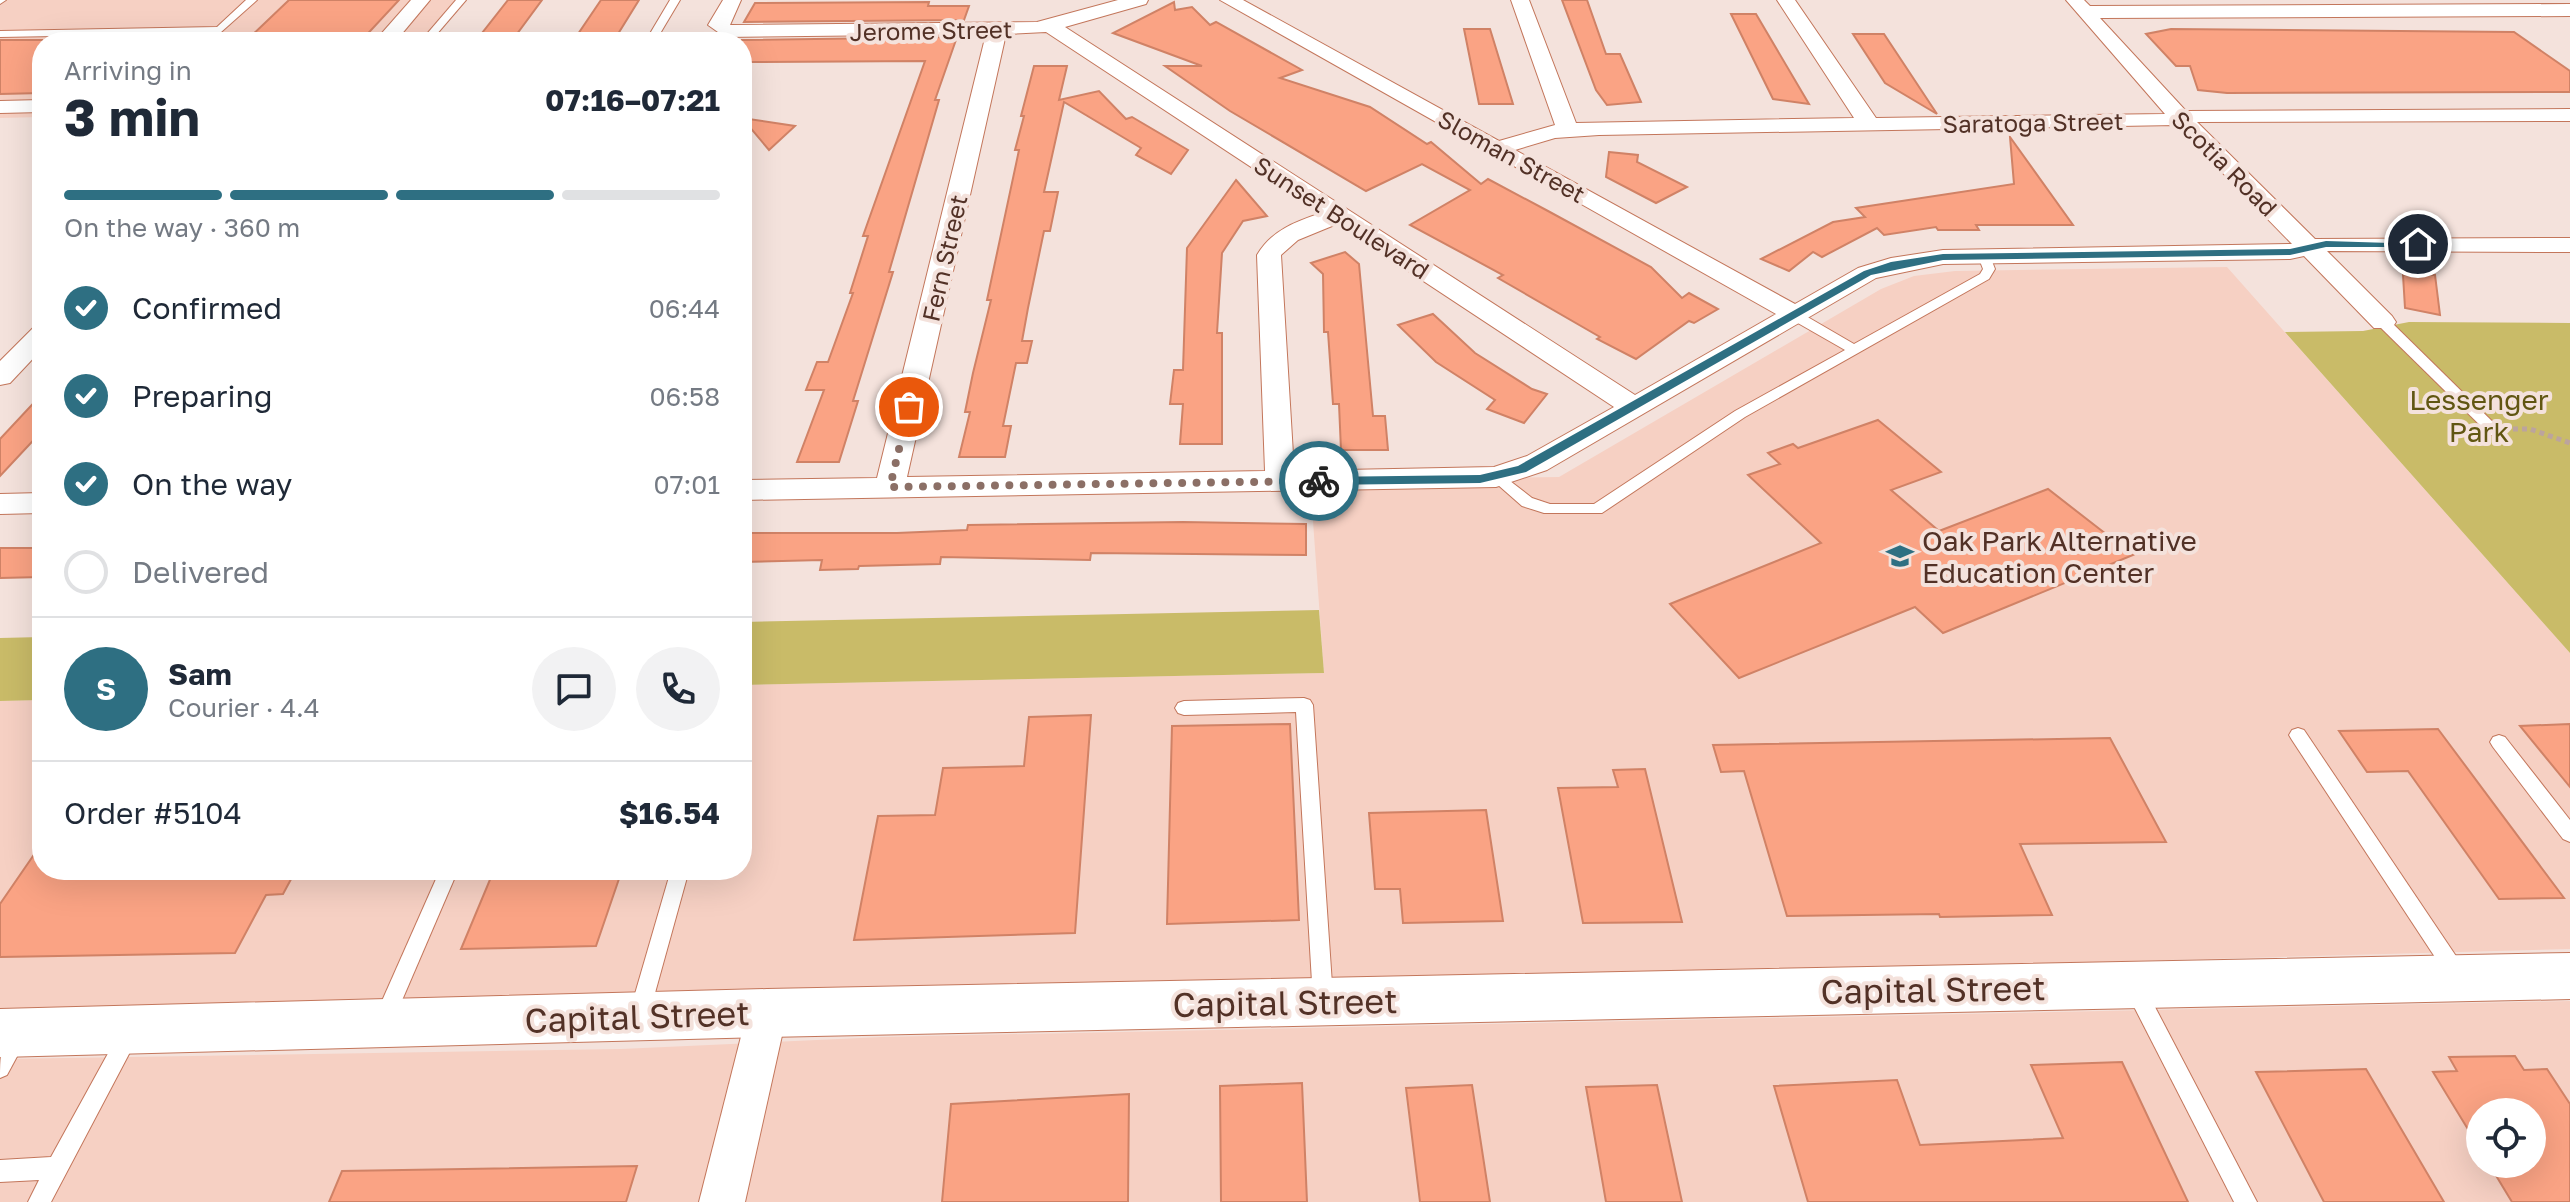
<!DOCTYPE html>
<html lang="en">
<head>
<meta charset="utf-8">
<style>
	body { margin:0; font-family:"Golos Text",sans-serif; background:#f2f2f3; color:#1f2937; height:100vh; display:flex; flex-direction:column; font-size:30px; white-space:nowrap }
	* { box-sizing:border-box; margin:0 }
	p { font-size:26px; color:#747a83 }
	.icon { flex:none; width:44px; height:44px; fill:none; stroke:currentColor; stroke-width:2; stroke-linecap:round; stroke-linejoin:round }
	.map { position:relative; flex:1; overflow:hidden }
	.details { position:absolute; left:32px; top:32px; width:720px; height:848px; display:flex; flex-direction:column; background:#fff; border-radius:32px; box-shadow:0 8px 32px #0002 }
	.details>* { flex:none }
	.tools { position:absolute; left:2466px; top:1098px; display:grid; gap:16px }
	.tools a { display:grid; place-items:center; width:80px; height:80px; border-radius:50%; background:#fff; box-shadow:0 8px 32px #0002; font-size:40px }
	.pin { position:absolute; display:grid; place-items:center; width:68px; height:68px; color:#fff; margin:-34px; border:4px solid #fff; border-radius:50%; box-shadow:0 2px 8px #0007 }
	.courier { position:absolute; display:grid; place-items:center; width:80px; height:80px; margin:-40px; border:6px solid #2e6f82; border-radius:50%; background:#fff; color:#222; box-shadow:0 2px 10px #0007 }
	.overview em { font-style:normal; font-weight:700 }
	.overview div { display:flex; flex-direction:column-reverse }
	.overview { display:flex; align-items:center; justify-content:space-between; height:136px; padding:0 32px }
	h1 { font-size:52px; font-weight:700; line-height:60px }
	.bar { display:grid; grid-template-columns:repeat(4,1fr); gap:12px 8px; align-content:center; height:96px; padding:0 32px }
	.bar i { height:10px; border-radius:6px; background:#e0e1e3 }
	.bar .selected { background:#2e6f82 }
	.bar p { grid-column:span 4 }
	.line { display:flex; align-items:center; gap:20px; padding:0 32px; border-top:2px solid #e0e1e3 }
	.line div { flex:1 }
	.round { display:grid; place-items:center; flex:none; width:84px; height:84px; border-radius:42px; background:#f2f2f3 }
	ol { padding:0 32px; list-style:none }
	li { display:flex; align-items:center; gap:24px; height:88px }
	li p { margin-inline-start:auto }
	li .icon { padding:8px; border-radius:50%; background:#2e6f82; color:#fff; stroke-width:4 }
	li:last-child { color:#747a83 }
	li i { width:44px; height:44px; border:4px solid #e0e1e3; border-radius:50% }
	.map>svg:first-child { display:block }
</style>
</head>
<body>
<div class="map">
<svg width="2570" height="1202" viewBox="0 0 2570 1202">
	<rect width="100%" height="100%" fill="#f4e2dc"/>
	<g fill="#f6d0c3" fill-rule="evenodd">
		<polygon points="0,0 455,0 419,42 42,42 42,117 0,118"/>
		<polygon points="2227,267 2570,653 2570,949 0,1020 0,701 42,700 42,870 742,870 742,685 1324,673 1310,480 1559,477 1881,289 1914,276 1955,271"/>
		<path d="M2570 1001V1202H0V1059L621 1049 882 1037ZM2480 1112H2532V1164H2480Z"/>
	</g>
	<g fill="#c9bb68">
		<polygon points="2409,322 2570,323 2570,653 2285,332 2363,331"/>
		<polygon points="1319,610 1324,673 742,685 742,622"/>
		<polygon points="42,637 42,700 0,701 0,638"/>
	</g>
	<g fill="#faa384" stroke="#d08266" stroke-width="2">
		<polygon points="289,0 399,0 360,42 245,42"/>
		<polygon points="508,0 542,0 511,42 475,42"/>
		<polygon points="601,0 639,0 613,42 577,42 582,34 578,34"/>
		<polygon points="1562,0 1587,0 1606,54 1620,54 1641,102 1607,105 1596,90"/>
		<polygon points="929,2 928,6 969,6 964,20 744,22 755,3"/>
		<polygon points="1174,2 1175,10 1192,7 1210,25 1216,22 1302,70 1280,78 1370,107 1427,144 1431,142 1481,184 1488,179 1548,211 1651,267 1682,298 1689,293 1718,309 1694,323 1689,321 1636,359 1597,339 1600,337 1498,278 1503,275 1410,225 1470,190 1422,164 1366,191 1230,111 1165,66 1202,66 1113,33"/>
		<polygon points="1731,14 1756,14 1809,104 1773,99"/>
		<polygon points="1464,29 1490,29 1513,104 1479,104"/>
		<polygon points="2171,29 2514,32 2570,71 2570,92 2227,93 2198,90 2190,66 2176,66 2146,34"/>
		<polygon points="1853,34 1884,34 1937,114 1885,83"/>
		<polygon points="957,37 935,100 939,100 889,272 893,272 853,401 858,401 839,462 797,462 824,390 806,390 817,362 828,362 853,293 850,293 868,236 863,236 925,61 742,62 742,40"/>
		<polygon points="0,40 42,40 42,93 0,94"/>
		<polygon points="1034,66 1067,66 1059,100 1099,91 1126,119 1132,117 1188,150 1171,174 1136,155 1141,148 1064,102 1044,192 1058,192 1050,231 1044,231 1028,308 1022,341 1032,341 1027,363 1016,363 1003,426 1011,426 1005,457 959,457 970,412 965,412 973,373 991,300 987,300 1019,150 1015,150 1024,116 1021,116"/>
		<polygon points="742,118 795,126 769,150"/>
		<polygon points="2010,137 2073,225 1976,225 1979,230 1938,230 1936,227 1884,235 1877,228 1822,257 1813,252 1789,271 1761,259 1833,222 1865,217 1856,208 2014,184"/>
		<polygon points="1609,152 1638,155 1637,162 1687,187 1656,203 1606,177"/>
		<polygon points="1236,180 1267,216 1243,221 1222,253 1217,333 1222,333 1222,444 1180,444 1183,404 1170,404 1174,370 1183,370 1187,248"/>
		<polygon points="1345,252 1359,264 1373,416 1385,416 1388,450 1341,450 1339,404 1333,404 1328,332 1324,332 1323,274 1311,263"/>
		<polygon points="2403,275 2435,275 2440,315 2405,308"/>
		<polygon points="1433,314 1475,353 1532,389 1547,394 1524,423 1487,409 1495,400 1436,362 1398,325"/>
		<polygon points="42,394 42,431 0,476 0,439"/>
		<polygon points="1878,420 1941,472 1891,490 1939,531 2048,489 2133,555 1943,633 1915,607 1739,678 1670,604 1821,543 1748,475 1780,464 1768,453 1793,444 1798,448"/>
		<polygon points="1183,522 1306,524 1306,555 1091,553 1090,560 941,557 940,564 859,566 858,569 820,570 822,560 742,562 742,533 897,533 967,530 968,525"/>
		<polygon points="0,548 42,548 42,577 0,578"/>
		<polygon points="1091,715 1075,933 854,940 878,816 935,815 943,768 1024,766 1029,717"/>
		<polygon points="1290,724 1299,920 1167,924 1172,726"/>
		<polygon points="2570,724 2570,787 2520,726"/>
		<polygon points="2438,729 2564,898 2499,899 2408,771 2367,772 2339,731"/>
		<polygon points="2110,738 2166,842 2020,844 2052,915 1940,917 1939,914 1787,916 1744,771 1721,772 1713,745"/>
		<polygon points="1645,769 1682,922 1583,923 1558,788 1618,787 1613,770"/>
		<polygon points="1486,810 1503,921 1403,923 1400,889 1375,889 1369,813"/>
		<polygon points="42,843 42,870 296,870 283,894 266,895 235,953 0,957 0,904"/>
		<polygon points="494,870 622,870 596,946 461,949"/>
		<polygon points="2515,1056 2524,1070 2547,1069 2570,1104 2570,1202 2512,1202 2489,1164 2532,1164 2532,1112 2480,1112 2480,1149 2433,1072 2457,1071 2449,1057"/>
		<polygon points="2122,1062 2188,1202 1808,1202 1774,1086 1897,1080 1920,1145 2063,1138 2031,1065"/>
		<polygon points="2366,1069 2444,1202 2324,1202 2256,1072"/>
		<polygon points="1302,1083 1307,1202 1221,1202 1220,1086"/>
		<polygon points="1472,1085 1490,1202 1420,1202 1406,1088"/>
		<polygon points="1657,1085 1682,1202 1606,1202 1586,1087"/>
		<polygon points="1129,1094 1128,1202 942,1202 951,1104"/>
		<polygon points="637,1166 626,1202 329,1202 342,1171"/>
	</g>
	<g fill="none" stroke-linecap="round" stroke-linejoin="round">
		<g stroke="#c3765b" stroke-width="2">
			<g id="service">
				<polygon points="0,0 6,0 0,4"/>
				<polygon points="246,0 257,0 220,33 0,37 0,31 217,27"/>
				<polygon points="456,0 466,0 430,42 420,42"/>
				<polygon points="670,0 680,0 655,42 645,42"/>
				<polygon points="1984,252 1990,256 1995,269 1989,279 1745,417 1602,513 1544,513 1522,506 1489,477 1496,472 1501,474 1532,498 1550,504 1594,504 1735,411 1845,350 1789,318 1789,312 1799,312 1854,344 1980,274 1983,269 1978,256"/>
				<polygon points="2383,318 2388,319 2500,429 2502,432 2500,435 2490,435 2378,325 2378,319"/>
				<polygon points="1304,698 1310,700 1313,705 1333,999 1330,1006 1323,1008 1316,1006 1313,999 1296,712 1184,715 1178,713 1175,708 1178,703 1184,701"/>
				<polygon points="2298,728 2304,730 2464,968 2467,974 2464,980 2457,983 2450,980 2292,740 2289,735 2292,730"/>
				<polygon points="2499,735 2505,737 2570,820 2570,842 2563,839 2493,747 2490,742 2493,737"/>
				<polygon points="440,870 458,870 391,1026 384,1028 377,1026 374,1019"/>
				<polygon points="671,870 689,870 650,1011 647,1018 640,1020 633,1018 630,1011"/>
				<polygon points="2136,982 2143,984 2257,1202 2234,1202 2126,991 2129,984"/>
				<polygon points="129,1025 136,1028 139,1035 51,1202 28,1202 39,1180 0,1182 0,1160 51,1157 122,1028"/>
				<path d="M17 1028 24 1031 27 1038 7 1075 0 1078C0 1060 0 1036 17 1028Z"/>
			</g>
		</g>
		<g stroke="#c3765b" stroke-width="2">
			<g id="minor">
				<polygon points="411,0 430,0 395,42 374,42"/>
				<path d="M723 0H741L730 25 1037 22 1118 0H1148L1146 4 1065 27 1635 395 1776 314 1220 0H1243L1499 141 1555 125 1511 0H1529L1576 123 1854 118 1777 0H1795L1876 118 2165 114 2066 0H2084L2090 6 2570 4V16L2100 18 2186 111 2570 109V121L2197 122 2315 239 2570 238V252L2327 251 2392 316 2396 322 2392 328H2374L2304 256 2290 259 1943 264 1876 278 1547 470 1496 487 742 500V480L877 478 986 34 725 37 708 25ZM1046 32 1321 213C1295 222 1272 230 1257 255L1265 471 907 477 1006 34ZM2176 125 2292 244 1943 250 1891 258 1858 268 1795 304 1515 150 1555 138 1599 135ZM1337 224 1614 407 1527 456 1494 467 1294 471 1281 255 1298 240Z"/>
				<polygon points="42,100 42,112 0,113 0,101"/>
				<polygon points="42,326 42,349 10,383 0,385 0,361 33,328"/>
				<polygon points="42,493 42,513 0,514 0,494"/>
				<polygon points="767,994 781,1000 787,1013 745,1202 699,1202 747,1013 753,1000"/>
			</g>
		</g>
		<g stroke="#c3765b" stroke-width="2">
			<polygon id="tertiary" points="2570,953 2570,999 767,1037 0,1057 0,1009 767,989"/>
		</g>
		<polyline stroke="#bca49d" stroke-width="5" stroke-dasharray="5 4" stroke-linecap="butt" points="2513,429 2530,429 2570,443"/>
		<use href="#service" fill="#fff" fill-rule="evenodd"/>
		<use href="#minor" fill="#fff" fill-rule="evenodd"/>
		<use href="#tertiary" fill="#fff" fill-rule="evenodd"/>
	</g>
	<polygon fill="#2e6f82" points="2326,241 2423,244 2418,247 2326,247 2290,255 1943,260 1871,275 1526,472 1480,483 1319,485 1313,481 1319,477 1480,475 1518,466 1864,271 1891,262 1943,254 2290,249"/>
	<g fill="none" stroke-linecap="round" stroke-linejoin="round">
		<polyline stroke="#8b6f66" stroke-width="8" stroke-dasharray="0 14.4" points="909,407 890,487 1319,481"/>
	</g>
	<defs>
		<g id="school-bare" transform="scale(2.16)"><path d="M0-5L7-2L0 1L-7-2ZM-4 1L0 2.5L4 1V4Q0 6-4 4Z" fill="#2e6f82" stroke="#f4e2dc" stroke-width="2.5" paint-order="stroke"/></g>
	</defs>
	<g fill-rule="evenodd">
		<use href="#school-bare" x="1900" y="556"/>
	</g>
	<g text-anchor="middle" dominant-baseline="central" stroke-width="8" stroke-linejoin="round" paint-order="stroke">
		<g font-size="24" fill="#523126" stroke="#f4e2dc">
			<text transform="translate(931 30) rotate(-1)">Jerome Street</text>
			<text transform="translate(2033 122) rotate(-1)">Saratoga Street</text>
			<text transform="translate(1512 156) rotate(29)">Sloman Street</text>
			<text transform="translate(2225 163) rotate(45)">Scotia Road</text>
			<text transform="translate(1342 217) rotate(33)">Sunset Boulevard</text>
			<text transform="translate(944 258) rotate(-77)">Fern Street</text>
		</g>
		<g font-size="28" fill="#615612" stroke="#f4e2dc">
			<text x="2479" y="399">Lessenger<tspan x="2479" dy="32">Park</tspan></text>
		</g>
		<g font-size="28" fill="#523126" stroke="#f4e2dc" text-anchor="start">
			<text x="1922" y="540">Oak Park Alternative<tspan x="1922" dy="32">Education Center</tspan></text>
		</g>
		<g font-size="34" fill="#523126" stroke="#f4e2dc">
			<text transform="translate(1933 989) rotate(-1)">Capital Street</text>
			<text transform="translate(1285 1002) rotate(-1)">Capital Street</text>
			<text transform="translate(637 1016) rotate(-2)">Capital Street</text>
		</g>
	</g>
</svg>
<div class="tools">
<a><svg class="icon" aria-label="locate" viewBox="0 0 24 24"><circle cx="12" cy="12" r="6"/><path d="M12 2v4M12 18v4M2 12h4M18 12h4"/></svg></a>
</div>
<div class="pin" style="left:909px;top:407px;background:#ea580c"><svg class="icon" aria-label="bag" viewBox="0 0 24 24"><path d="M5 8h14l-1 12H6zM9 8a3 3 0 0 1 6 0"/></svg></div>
<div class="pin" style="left:2418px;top:244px;background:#1f2937"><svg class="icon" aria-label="home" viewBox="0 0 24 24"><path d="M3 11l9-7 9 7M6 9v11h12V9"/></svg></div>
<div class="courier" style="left:1319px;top:481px"><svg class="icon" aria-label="bike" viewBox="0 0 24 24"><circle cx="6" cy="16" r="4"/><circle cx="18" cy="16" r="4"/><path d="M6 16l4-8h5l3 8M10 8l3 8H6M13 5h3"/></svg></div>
<section class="details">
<div class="overview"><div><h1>3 min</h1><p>Arriving in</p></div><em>07:16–07:21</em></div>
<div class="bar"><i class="selected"></i><i class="selected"></i><i class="selected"></i><i></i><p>On the way · 360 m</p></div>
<ol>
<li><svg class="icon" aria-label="check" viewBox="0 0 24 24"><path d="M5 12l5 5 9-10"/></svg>Confirmed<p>06:44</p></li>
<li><svg class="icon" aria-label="check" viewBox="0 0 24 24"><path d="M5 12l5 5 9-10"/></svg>Preparing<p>06:58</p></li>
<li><svg class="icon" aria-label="check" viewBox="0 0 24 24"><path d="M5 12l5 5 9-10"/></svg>On the way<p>07:01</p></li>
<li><i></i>Delivered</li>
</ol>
<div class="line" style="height:144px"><b class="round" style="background:#2e6f82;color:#fff">S</b><div><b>Sam</b><p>Courier · 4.4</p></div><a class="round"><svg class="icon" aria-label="chat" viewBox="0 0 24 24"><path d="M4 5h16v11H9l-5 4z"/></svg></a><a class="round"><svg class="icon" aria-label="phone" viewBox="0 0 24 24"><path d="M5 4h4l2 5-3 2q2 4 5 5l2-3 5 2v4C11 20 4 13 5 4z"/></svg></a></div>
<div class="line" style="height:104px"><div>Order #5104</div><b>$16.54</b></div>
</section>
</div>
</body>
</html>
